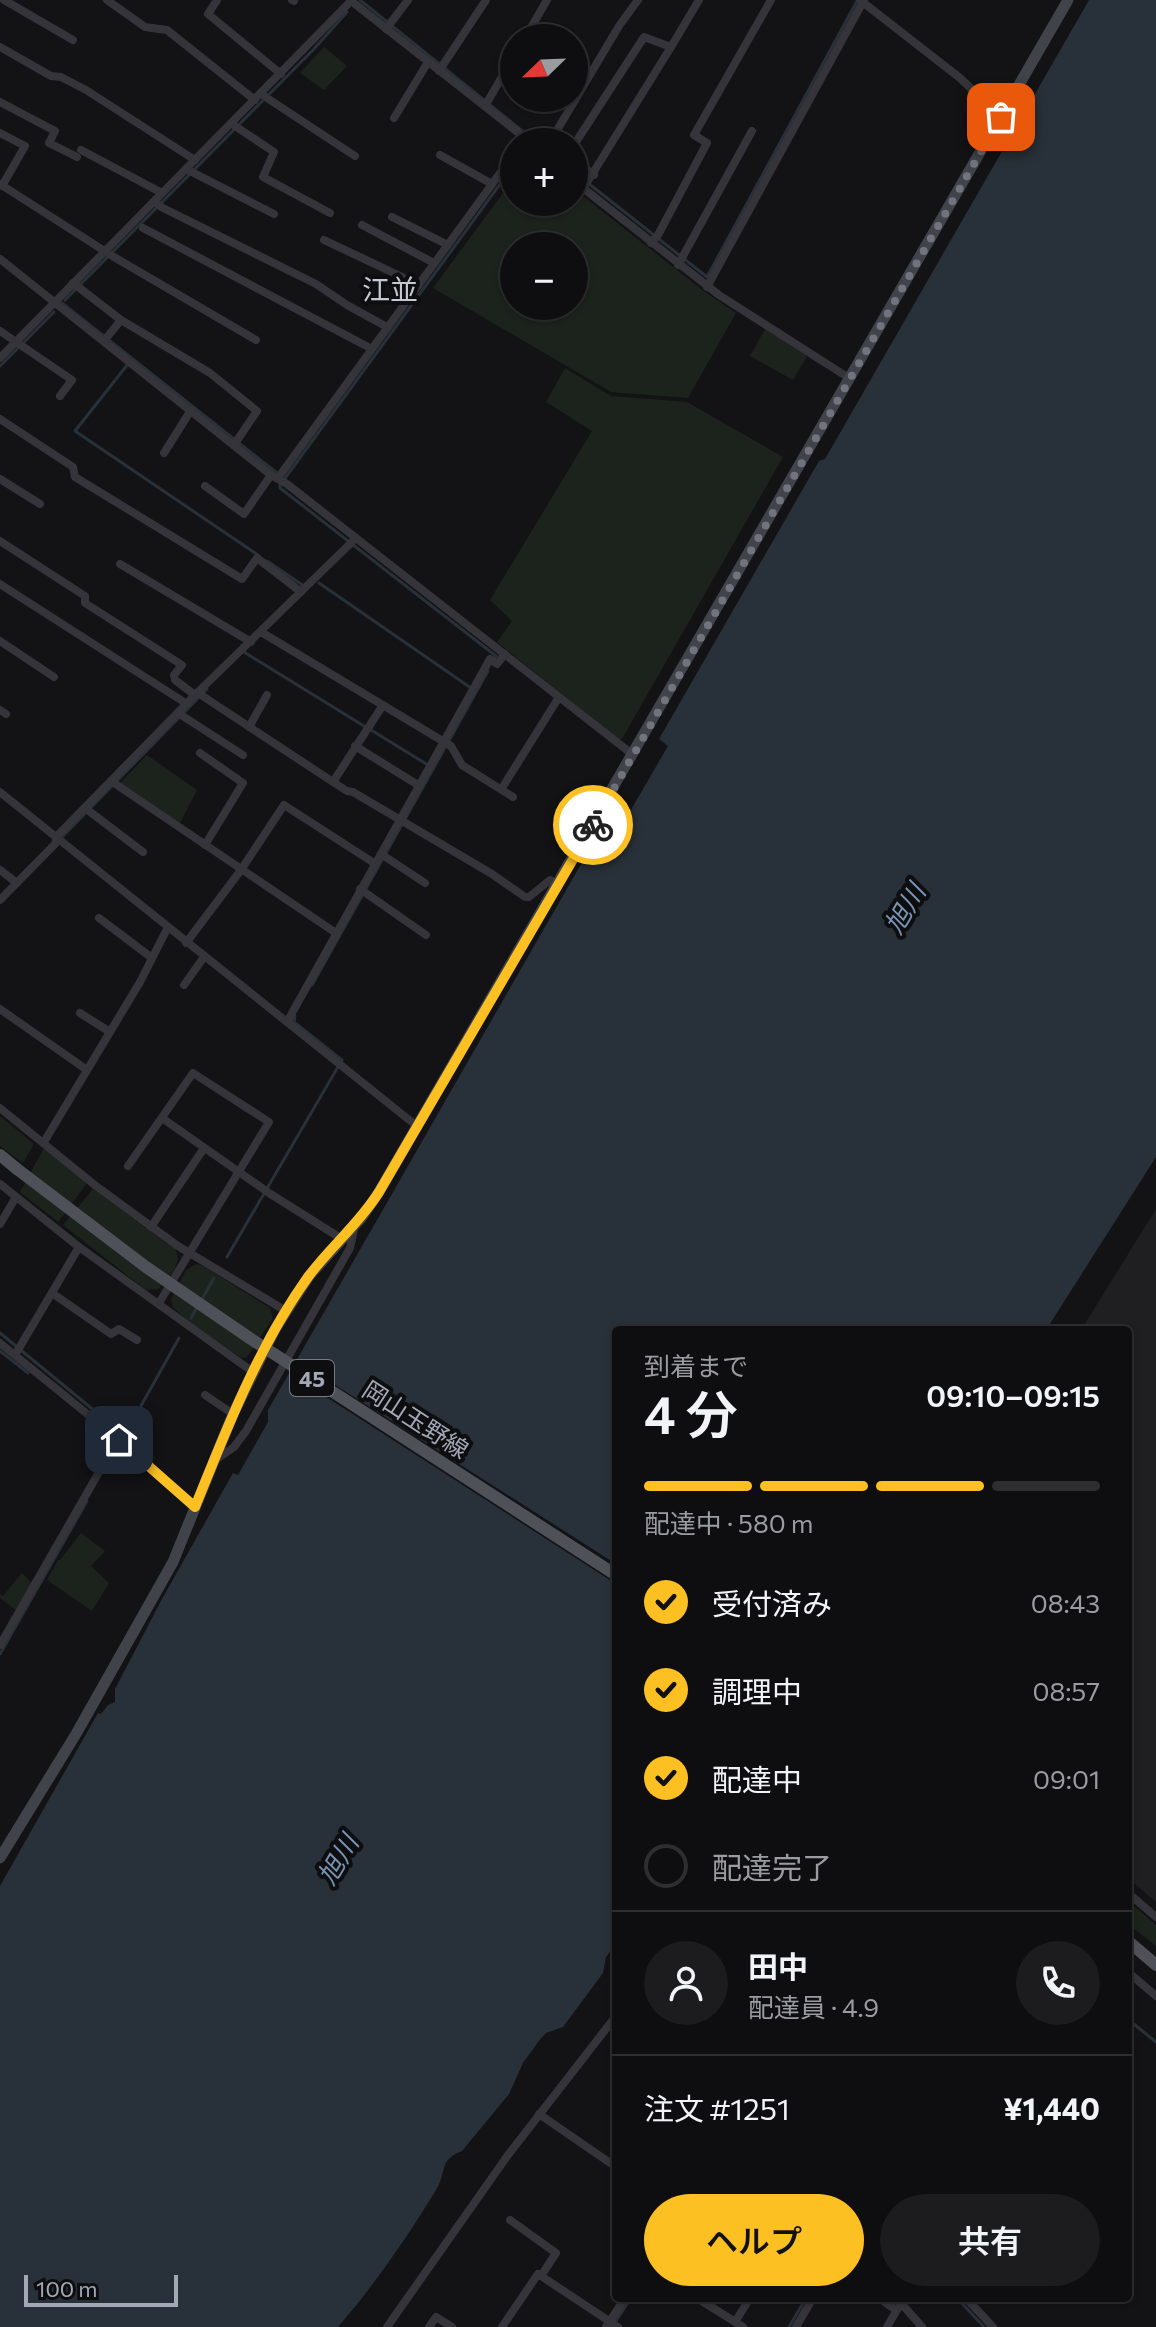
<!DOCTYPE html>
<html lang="ja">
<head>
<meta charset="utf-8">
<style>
	body { margin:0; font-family:Commissioner,"Noto Sans JP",sans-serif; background:#1c1c1e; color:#f1f3f6; height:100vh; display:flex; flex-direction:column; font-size:30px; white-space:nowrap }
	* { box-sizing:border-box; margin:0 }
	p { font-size:26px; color:#9b9c9f }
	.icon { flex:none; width:44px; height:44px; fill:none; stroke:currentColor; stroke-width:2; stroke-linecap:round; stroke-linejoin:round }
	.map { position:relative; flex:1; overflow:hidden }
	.panel { position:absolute; left:612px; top:1326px; width:520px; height:976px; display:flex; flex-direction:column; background:#0e0e10; border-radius:8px; box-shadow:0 2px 6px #0004,0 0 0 2px #2e2e30 }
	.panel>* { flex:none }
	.needle { width:52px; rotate:247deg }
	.tools { position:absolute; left:500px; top:24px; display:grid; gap:16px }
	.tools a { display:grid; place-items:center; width:88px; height:88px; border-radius:50%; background:#0e0e10; box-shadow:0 2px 6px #0004,0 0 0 2px #2e2e30; font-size:40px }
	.scale { position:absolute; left:24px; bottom:20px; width:154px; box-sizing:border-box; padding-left:8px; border:4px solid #a3a8b6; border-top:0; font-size:22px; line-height:28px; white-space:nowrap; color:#a3a8b6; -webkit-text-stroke:6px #0e0e10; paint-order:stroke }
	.pin { position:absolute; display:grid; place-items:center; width:68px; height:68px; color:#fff; margin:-34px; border-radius:16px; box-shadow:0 4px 12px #0006 }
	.courier { position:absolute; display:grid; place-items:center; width:80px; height:80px; margin:-40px; border:6px solid #fdc023; border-radius:50%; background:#fff; color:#222; box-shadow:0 2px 10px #0007 }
	.overview em { font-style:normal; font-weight:600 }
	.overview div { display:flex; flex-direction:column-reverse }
	.overview { display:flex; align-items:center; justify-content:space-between; height:136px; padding:0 32px }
	h1 { font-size:52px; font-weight:600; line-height:60px }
	.bar { display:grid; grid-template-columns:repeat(4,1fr); gap:12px 8px; align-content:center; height:96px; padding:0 32px }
	.bar i { height:10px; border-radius:6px; background:#2e2e30 }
	.bar .active { background:#fdc023 }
	.bar p { grid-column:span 4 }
	.line { display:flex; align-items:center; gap:20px; padding:0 32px; border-top:2px solid #2e2e30 }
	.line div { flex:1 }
	.round { display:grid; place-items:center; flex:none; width:84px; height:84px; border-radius:42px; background:#1c1c1e }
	ol { padding:0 32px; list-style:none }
	li { display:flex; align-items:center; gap:24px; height:88px }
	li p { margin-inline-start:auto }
	li .icon { padding:8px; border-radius:50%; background:#fdc023; color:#111; stroke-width:4 }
	li:last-child { color:#9b9c9f }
	li i { width:44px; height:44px; border:4px solid #2e2e30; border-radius:50% }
	.button { display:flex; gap:16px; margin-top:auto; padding:16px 32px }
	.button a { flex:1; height:92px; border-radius:48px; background:#fdc023; color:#111; font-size:32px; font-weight:600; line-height:92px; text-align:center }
	.button a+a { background:#1c1c1e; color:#f1f3f6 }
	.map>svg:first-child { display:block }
</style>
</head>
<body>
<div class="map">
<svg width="1156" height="2327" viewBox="0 0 1156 2327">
	<rect width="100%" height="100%" fill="#131315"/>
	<polygon fill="#1f1f22" points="1156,1209 1156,1902 1128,1878 1128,1330 1081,1330"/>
	<g fill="#1b231c" fill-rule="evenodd">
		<polygon points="324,47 347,66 324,90 300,73"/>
		<path d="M514 178V202H574V189L705 292 736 313 688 398 611 392 433 288ZM514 246H574V306H514Z"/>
		<polygon points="765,329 807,356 793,380 750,356"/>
		<polygon points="565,368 611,396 687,402 783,457 622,739 618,739 497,642 512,621 490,600 592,431 546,402"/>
		<polygon points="147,755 197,790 180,823 120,783"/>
		<polygon points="0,1116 34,1144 23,1163 0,1146"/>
		<polygon points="44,1148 87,1183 58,1222 20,1192"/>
		<path d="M93 1189 175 1249C184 1264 168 1277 159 1289L146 1290 63 1225Z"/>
		<polygon points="197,1264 205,1267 270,1308 273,1318 247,1357 242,1358 193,1326 173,1307 171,1299 186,1270"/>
		<polygon points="81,1533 105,1551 91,1566 109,1583 92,1611 47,1580 58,1560 60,1560"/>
		<polygon points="22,1573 32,1583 17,1611 0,1598 0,1594 3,1596"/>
		<polygon points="1128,1901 1156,1925 1156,1946 1128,1924"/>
	</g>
	<path fill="#283139" d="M1089 0H1156V1157L1046 1330H616V1944L606 1957 603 1973 563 2027 546 2033 538 2042 523 2063 509 2094 462 2151C438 2160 447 2173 436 2190 406 2239 375 2284 338 2327H0V1886L98 1713 101 1714 108 1705 115 1702V1689L162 1599 233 1473 238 1475 268 1422V1410L607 819 621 827 668 746 659 739 819 461 825 459Z"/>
	<polygon fill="#131315" points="293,1358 616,1564 616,1584 286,1371"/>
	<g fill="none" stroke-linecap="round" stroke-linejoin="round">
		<g stroke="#283139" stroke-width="3">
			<polyline points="360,0 536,142"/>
			<polyline points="574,172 707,277 857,1"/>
			<polyline points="65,300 313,50 347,12"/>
			<polyline points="62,303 277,473"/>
			<polyline points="128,364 75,431 258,555"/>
			<polyline points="0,366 54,312"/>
			<polyline points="267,561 304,586"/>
			<polyline points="319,583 471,688"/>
			<polyline points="244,652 364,726"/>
			<polyline points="493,660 496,656 280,488 280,485 514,165"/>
			<polyline points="371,730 428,765"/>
			<polyline points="62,837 207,689"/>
			<polyline points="312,985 488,671"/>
			<polyline points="227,1257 342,1060 294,1022 295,1016"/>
			<polyline points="201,1301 214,1278"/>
			<polyline points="191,1318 197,1307"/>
			<polyline points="0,1333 124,1435"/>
			<polyline points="0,1351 28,1373"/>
			<polyline points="123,1438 179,1338"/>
			<polyline points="0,1654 87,1501"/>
			<polyline points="1128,2015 1130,2021 1156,2042"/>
			<polyline points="957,2298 984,2327"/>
			<polyline points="614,2324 631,2298"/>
			<polyline points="789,2327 806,2298"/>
		</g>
		<g stroke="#34343a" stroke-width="8">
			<polyline points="4,0 73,40"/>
			<polyline points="107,0 145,27 167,30 255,100"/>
			<polyline points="217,0 208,14 281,74"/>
			<polyline points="292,0 294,1"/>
			<polyline points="350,0 520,134 527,142"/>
			<polyline points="860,0 960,78 1001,117"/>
			<polyline points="386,29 408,0"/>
			<polyline points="525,38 547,0"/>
			<polyline points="0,47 51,76 61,77 86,90 195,160"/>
			<polyline points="439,71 486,0"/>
			<polyline points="261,94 355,156"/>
			<polyline points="0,102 55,131 49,143 77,157"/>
			<polyline points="485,106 514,56"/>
			<polyline points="394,118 428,62"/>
			<polyline points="232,124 274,152 263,177 330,213"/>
			<polyline points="0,133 25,146 2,186"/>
			<polyline points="550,142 619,26 638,0"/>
			<polyline points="574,145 644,37 671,47 699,0"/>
			<polyline points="81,150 162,193"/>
			<polyline points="440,155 492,184"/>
			<polyline points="574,159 594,175"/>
			<polyline points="186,169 274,214"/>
			<polyline points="574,181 719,295 849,378"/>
			<polyline points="0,184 114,257 256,340"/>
			<polyline points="583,189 671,47"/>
			<polyline points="154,201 161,207 316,284 347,305 387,327"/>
			<polyline points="392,217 448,245"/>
			<polyline points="362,225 434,263"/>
			<polyline points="143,228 372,349"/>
			<polyline points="324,240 419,285"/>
			<polyline points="651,243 658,235 707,143 694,135 771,0"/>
			<polyline points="0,259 271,475 287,484 632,754"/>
			<polyline points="678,265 752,131"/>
			<polyline points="73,283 121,320 210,373 257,411 234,445"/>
			<polyline points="707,287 864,0"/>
			<polyline points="0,331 72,380 60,396"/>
			<polyline points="104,341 121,320"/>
			<polyline points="0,358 351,1"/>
			<polyline points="0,419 73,467 75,477 242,579 257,558 301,592"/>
			<polyline points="164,453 191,410"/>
			<polyline points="278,478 514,154"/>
			<polyline points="0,479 40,504"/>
			<polyline points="205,486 244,514 271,475"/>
			<polyline points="0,541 85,596 85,603 182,665 174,675 175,680 195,695"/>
			<polyline points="120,564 251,642"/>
			<polyline points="0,584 187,704"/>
			<polyline points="261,632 451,746 462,765 513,797"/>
			<polyline points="0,641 54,677"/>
			<polyline points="198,693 333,782"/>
			<polyline points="383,705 333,782 347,791 353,792 492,874 525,897 529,897 550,880 558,884"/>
			<polyline points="0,710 6,714"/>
			<polyline points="178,713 243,755"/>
			<polyline points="249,727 267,695"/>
			<polyline points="355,746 418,785"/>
			<polyline points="200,753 243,783 205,845"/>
			<polyline points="111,781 336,933"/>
			<polyline points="502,788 559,697"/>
			<polyline points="0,792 418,1127"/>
			<polyline points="85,808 143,852"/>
			<polyline points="381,854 425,883"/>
			<polyline points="0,870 17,883"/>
			<polyline points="360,889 426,935"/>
			<polyline points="0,900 56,843 56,837 195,695 356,538"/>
			<polyline points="99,918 152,958"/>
			<polyline points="186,943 241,870 284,805 374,863"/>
			<polyline points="184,985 204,957"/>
			<polyline points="0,1009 87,1070"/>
			<polyline points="80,1013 110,1032"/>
			<polyline points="287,1022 490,659 497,664 505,654"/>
			<polyline points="0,1108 96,1186 178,1246 286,1311"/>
			<polyline points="162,1118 269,1193 342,1239"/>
			<polyline points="44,1142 140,982 167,929"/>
			<polyline points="128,1166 193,1073 269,1122 159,1303"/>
			<polyline points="0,1184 79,1247 253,1372"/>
			<polyline points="0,1224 16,1197"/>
			<polyline points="151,1227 204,1148"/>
			<polyline points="52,1293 111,1334 119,1329 137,1340"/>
			<polyline points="0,1343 118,1439 195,1507"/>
			<polyline points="15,1355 79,1247"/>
			<polyline points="205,1395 233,1414"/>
			<polyline points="214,1461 234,1447 246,1431 350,1248 355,1225"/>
			<polyline points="0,1645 118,1439"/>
			<polyline points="1128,1893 1156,1917"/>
			<polyline points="1128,1972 1156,1996"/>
			<polyline points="615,2103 616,2104"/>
			<polyline points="539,2114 616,2167"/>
			<polyline points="510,2220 556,2253 541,2276"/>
			<polyline points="697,2298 743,2327"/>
			<polyline points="879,2298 896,2310"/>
			<polyline points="966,2298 993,2327"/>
			<polyline points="901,2303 922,2327"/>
			<polyline points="735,2322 750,2298"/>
			<polyline points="387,2327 508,2155 616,2016"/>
			<polyline points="429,2327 436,2317 452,2327"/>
			<polyline points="502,2327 538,2274 618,2327"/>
			<polyline points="606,2327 625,2298"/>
			<polyline points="796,2327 813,2298"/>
			<polyline points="887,2327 904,2298"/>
		</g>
		<polyline stroke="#41434a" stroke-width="11" points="0,1858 76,1734 173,1562 233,1414 275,1329 309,1276 362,1217 379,1192 1068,0"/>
		<g stroke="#4f5159" stroke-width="12">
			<polyline points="0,1155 17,1169"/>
			<polyline points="1128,1941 1156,1965"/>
		</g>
		<polyline stroke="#4f5159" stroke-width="12" points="17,1169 146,1267 251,1339 616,1575"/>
	</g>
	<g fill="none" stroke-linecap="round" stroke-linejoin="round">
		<polyline stroke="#71747e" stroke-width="8" stroke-dasharray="0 14.4" points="593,825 1001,117"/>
		<path stroke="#fdc023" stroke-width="10" d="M119 1440 195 1507C227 1428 258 1347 308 1277 330 1247 359 1224 379 1192L593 825"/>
	</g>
	<g text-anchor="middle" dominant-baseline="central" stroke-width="8" stroke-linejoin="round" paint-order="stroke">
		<rect fill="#0e0e10" stroke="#767a84" stroke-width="2" x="290" y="1360" width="44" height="36" rx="6"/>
		<g font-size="22" font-weight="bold" fill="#a3a8b6">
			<text x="312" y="1378">45</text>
		</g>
		<g font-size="24" fill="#a3a8b6" stroke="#0e0e10">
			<text transform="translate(416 1419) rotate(33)">岡山玉野線</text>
		</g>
		<g font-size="26" font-style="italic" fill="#7894b4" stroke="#0e0e10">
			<text transform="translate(904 908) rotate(-59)">旭川</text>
			<text transform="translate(337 1859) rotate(-59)">旭川</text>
		</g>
		<g font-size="28" fill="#c5c7d2" stroke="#0e0e10">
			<text x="390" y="289">江並</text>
		</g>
	</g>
</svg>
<div class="tools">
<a><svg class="needle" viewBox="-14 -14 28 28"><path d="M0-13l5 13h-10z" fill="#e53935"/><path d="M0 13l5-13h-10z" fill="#9b9c9f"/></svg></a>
<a>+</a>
<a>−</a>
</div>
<div class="scale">100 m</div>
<div class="pin" style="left:1001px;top:117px;background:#ea580c"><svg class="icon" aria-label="bag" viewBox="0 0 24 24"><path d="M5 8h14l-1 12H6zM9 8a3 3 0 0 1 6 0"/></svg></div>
<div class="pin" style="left:119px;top:1440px;background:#1f2937"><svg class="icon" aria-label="home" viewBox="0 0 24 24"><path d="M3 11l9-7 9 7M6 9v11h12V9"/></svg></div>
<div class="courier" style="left:593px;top:825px"><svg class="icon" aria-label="bike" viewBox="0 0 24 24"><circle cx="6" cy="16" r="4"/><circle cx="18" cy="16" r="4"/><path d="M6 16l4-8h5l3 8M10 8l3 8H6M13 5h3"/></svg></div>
<section class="panel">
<div class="overview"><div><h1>4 分</h1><p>到着まで</p></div><em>09:10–09:15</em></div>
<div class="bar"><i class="active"></i><i class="active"></i><i class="active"></i><i></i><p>配達中 · 580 m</p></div>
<ol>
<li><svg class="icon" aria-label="check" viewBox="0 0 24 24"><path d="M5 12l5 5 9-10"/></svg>受付済み<p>08:43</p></li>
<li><svg class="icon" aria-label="check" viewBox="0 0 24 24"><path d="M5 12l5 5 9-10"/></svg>調理中<p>08:57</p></li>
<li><svg class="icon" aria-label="check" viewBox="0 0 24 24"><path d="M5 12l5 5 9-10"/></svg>配達中<p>09:01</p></li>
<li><i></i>配達完了</li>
</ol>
<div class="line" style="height:144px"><a class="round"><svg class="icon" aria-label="person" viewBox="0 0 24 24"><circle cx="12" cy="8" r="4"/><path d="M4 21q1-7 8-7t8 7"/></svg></a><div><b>田中</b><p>配達員 · 4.9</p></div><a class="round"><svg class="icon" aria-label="phone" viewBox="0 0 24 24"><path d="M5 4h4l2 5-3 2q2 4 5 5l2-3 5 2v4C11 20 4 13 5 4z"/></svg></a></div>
<div class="line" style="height:104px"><div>注文 #1251</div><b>¥1,440</b></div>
<div class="button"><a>ヘルプ</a><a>共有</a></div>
</section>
</div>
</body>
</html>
